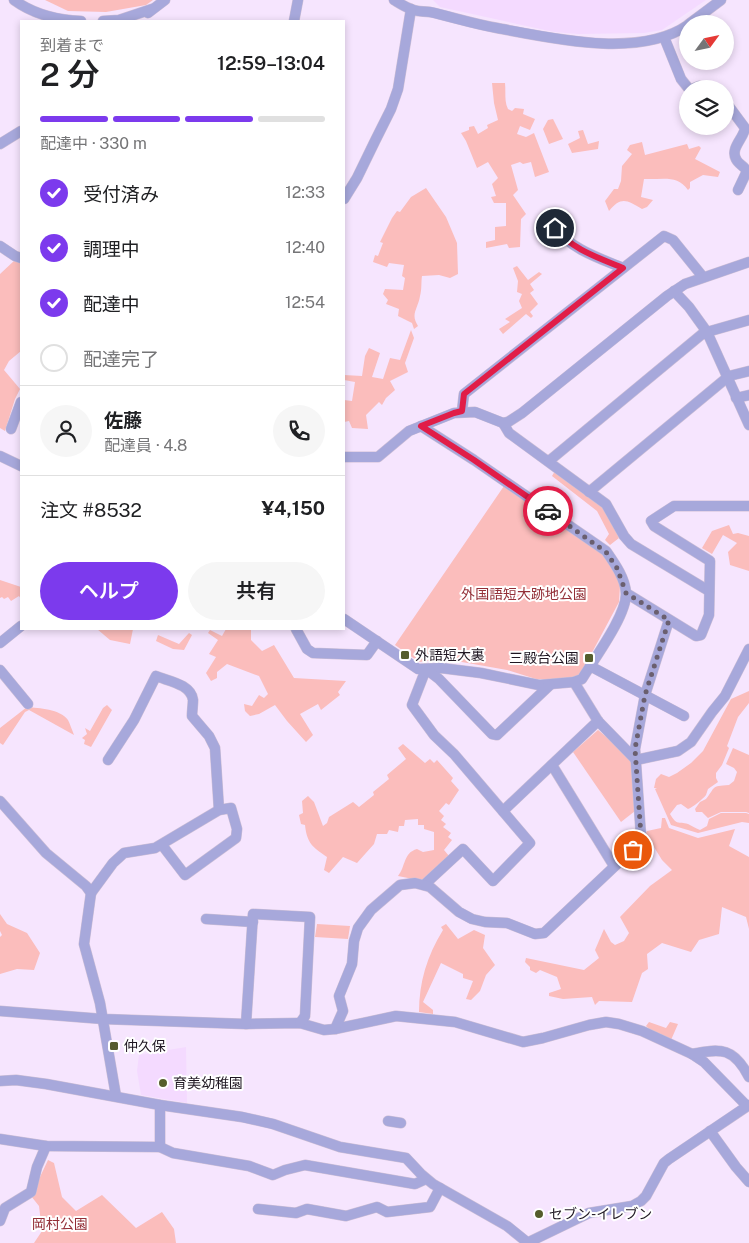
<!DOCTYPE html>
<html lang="ja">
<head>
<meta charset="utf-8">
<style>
	body { margin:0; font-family:"Public Sans","Noto Sans JP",sans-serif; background:#f6f6f6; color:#202124; height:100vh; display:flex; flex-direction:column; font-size:19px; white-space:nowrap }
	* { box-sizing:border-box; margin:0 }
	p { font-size:16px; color:#757577 }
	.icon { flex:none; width:28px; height:28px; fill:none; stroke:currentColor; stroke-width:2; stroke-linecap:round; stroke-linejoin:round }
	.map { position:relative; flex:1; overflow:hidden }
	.side { position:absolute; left:20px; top:20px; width:325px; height:610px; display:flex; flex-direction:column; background:#fff; border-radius:0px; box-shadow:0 2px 8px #0003 }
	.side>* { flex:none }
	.needle { width:32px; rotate:57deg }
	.fabs { position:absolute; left:679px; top:15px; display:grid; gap:10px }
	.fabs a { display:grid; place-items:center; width:55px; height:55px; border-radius:50%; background:#fff; box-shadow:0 2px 8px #0003; font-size:25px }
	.pin { position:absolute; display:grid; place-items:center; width:42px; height:42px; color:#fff; margin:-21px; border:2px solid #fff; border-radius:50%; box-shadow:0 1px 5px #0007 }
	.courier { position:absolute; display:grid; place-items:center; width:50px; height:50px; margin:-25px; border:4px solid #e11d48; border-radius:50%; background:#fff; color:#222; box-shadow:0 1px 6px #0007 }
	.head em { font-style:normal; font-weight:600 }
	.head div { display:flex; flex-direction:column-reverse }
	.head { display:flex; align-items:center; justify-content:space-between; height:85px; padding:0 20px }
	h1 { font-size:32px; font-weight:600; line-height:38px }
	.bar { display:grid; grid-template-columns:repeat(4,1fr); gap:8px 5px; align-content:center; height:60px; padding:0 20px }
	.bar i { height:6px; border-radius:4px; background:#e0e0e0 }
	.bar .current { background:#7c3aed }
	.bar p { grid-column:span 4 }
	.line { display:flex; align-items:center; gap:12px; padding:0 20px; border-top:1px solid #e0e0e0 }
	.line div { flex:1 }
	.round { display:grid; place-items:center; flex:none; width:52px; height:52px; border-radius:26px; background:#f6f6f6 }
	ol { padding:0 20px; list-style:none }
	li { display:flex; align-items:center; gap:15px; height:55px }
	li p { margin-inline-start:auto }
	li .icon { padding:5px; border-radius:50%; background:#7c3aed; color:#fff; stroke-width:4 }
	li:last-child { color:#757577 }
	li i { width:28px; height:28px; border:2px solid #e0e0e0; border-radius:50% }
	.cta { display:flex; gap:10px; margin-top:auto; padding:10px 20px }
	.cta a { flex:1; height:58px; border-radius:30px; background:#7c3aed; color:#fff; font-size:20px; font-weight:600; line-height:58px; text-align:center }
	.cta a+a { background:#f6f6f6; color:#202124 }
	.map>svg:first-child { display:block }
</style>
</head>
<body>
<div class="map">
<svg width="749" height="1243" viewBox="0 0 749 1243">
	<rect width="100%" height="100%" fill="#f6e5fe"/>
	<g fill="#f4daff">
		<polygon points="433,0 706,0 662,30 644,33 579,34 554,32 440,7"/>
		<polygon points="186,1047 187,1103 141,1095 137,1071 139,1055"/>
	</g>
	<g fill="#fbbdbc">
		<polygon points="45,0 153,0 146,5 106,12 68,11"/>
		<path d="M492 83H505C506 92 504 101 508 109L512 111 515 108 524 109 523 114 535 119 530 130 520 126 517 134 526 137 534 133 549 172 535 177 531 162 523 164 520 162 511 165 518 190 513 195 526 214 521 219 520 247 509 248 507 244 486 248V242L495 240V227L506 226V203H494L491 197 496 196 492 184 498 178 488 162 477 168 466 141 461 133 469 130V127L474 126 478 134 488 128 487 125 498 120 494 103Z"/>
		<polygon points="553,119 563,139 549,144 543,129 548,120"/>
		<polygon points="583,130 588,144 599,141 598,149 572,153 568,144 580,138 578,131"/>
		<path d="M642 142 645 155 687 144 689 149 699 146 701 148 695 159 720 172 718 177 703 175 690 182V188L688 190C677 174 662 180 644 179L641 197 653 200 647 207 642 209C627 200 621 196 609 211L605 201 614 189H618L621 181 622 166 632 154 627 150 630 145Z"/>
		<path d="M426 188 446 217 457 243 458 274 450 278 439 275 422 276C421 282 422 289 420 296 418 309 410 314 418 326L414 329 412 323 398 316 399 309 386 304 388 300 383 294 385 289 403 290 405 278 402 276 404 265 389 263 387 267 373 262 375 255 378 256 383 243 380 242 392 218 397 211 400 212 411 197Z"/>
		<polygon points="15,260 21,262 21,351 9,361 4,370 20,389 15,399 5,431 0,428 0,274"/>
		<polygon points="517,266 528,280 539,272 542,274 530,284 534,290 530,293 538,304 530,312 533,316 531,318 526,314 503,334 499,329 510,322 505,319 522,308 519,301 522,294 517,292 518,281 513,268"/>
		<polygon points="411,330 414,338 405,363 408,372 390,381 395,390 386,398 382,405 379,402 366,415 368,429 352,428 349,421 344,422 344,400 352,401 355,382 344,380 344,375 362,376 365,356 369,348 380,353 372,377 383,379 390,358 400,360"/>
		<polygon points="555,471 604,507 619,538 610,545 605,540 609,534 597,511 552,476"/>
		<polygon points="504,486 602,553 614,570 620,586 619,602 580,675 567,679 536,679 507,670 445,659 419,662 395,645"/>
		<polygon points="729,525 733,534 738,533 749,536 749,571 730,565 728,552 737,543 723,535 712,554 702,548 712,531"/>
		<polygon points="0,580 21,587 21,599 19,596 11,601 8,597 4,599 2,597 0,598"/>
		<polygon points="97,629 133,629 130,644 110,640"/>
		<polygon points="226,629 253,629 251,630 251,640 262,651 274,645 294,678 346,681 338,692 340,695 321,710 318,704 300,714 313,735 306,742 287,721 275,705 259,714 250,716 245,711 244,704 252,706 259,695 264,698 268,694 259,676 227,664 217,672 217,678 211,681 206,673 216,657 209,654 218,640 208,633 210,630 222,636"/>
		<polygon points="189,633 192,635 184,650 173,649 156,641 158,635 179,644"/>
		<path d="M749 691V703L738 717 727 746 729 748 722 765 716 773V778L718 782 708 789 706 795C704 798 692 808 688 809L681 804 677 805 670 814C677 826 678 821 688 824 692 826 695 828 700 830L707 826 709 819 721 813H746L749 814V823L742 822 698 833 671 825 655 789 657 788H654L656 779 661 774 669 777 677 773 691 763 703 751 731 699Z"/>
		<polygon points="107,705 112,710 91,747 84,744 85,740 82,738 87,734 85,728 90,731 103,708"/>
		<path d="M27 707C39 708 60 709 68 720 70 724 72 730 74 735L29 710 25 712 3 745 0 743V728Z"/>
		<polygon points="598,730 621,749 631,762 635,811 621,822 573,752"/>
		<path d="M403 744 425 763 430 759 434 763 437 760 453 778 451 781 459 790 449 805 446 803 439 811 444 816 441 820 446 824 443 827 451 833 448 837 452 840 444 850 449 856 426 879H413L398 876C406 866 403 853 417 849L423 852 434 850V832L424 829V825H418V819L405 820 404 826H399L398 832 389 830 387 834H377L374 844 357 863 343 857 329 873 324 870 327 857C313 847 307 844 305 825L301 824 299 815 303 813 302 801 308 796 314 802 323 826 327 823 329 817 353 802 359 807 374 795 373 792 389 779 387 775 406 759 398 748Z"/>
		<path d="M733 748 749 755V813L746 812H721L708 818 702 812H696L695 809 700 802 706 799C716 787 710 786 729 785L734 781 737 772 734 768 726 764Z"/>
		<polygon points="662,818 665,818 669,828 698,838 735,829 729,846 749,857 749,929 746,917 722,907 719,934 699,940 691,952 662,943 647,954 648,969 642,973 632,1002 599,1001 595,1005 592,997 563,999 549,996 549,993 561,989 557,977 540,970 536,973 530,970 530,967 525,962 526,958 584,970 599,958 595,950 604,929 611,942 615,945 624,941 629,933 620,917 650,886 672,870 662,860 649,839 643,846 639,844 647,831 661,828"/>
		<polygon points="0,914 7,924 27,933 40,953 34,970 17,969 0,974 0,937 2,935 0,931"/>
		<polygon points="317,924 350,926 348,939 315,937"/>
		<path d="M446 924 458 939 474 930 485 935 483 948 495 965 486 975 480 991 471 1000 466 999 473 981 463 978V974L441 963 423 1002 433 1010V1014L419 1012C419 982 427 956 443 930L441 927Z"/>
		<polygon points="649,1022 666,1028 670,1022 678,1024 671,1040 650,1030 646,1026"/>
		<polygon points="48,1160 54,1163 62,1197 76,1211 102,1195 136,1228 162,1212 174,1229 176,1243 34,1243 42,1231 39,1206 31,1196"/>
	</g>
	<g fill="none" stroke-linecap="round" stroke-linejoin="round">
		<g stroke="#cfc0d6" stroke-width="11">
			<g id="minor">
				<path d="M14 0C33 14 58 20 81 21"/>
				<path d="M394 0C399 3 405 7 411 9 416 12 423 11 430 12 452 17 474 24 497 28 551 38 639 59 688 25"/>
				<polyline points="148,13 165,0"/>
				<polyline points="103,21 119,20 152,9"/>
				<polyline points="294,21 298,0"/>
				<polyline points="689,24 721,0"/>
				<polyline points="664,37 681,79 689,89"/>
				<polyline points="692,89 699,86 713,89"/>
				<path d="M725 101 745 128C744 138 730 148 736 159 738 164 744 166 747 171L738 190"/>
				<polyline points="0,144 21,131"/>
				<polyline points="344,199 357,178 375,141 391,109 398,89 411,9"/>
				<path d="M555 228C571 249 599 258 623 268"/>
				<polyline points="0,246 15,256 21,258"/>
				<polyline points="674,291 689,307 707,332 749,320"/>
				<polyline points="736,398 749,395"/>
				<polyline points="462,411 464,394 664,236 673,240 703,277"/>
				<polyline points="503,423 509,433 606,504 624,536 631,544 709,591"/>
				<polyline points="11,429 21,402"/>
				<polyline points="0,456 21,466"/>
				<polyline points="344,457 378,457 409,431 454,413 475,412 503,423 508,422 522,413 667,296 685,284 749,262"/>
				<polyline points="549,461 701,335 707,332 749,425"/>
				<polyline points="589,492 729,376 749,371"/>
				<polyline points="626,593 696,636 701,635 709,615 710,561 654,526 651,521 674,506 749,506"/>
				<path d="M344 619 418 669 441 668 481 673 539 685 574 682 582 679C594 659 627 615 626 593 625 578 615 564 606 551L474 460 421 426"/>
				<polyline points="296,629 307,649 313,653 367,655 377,641"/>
				<polyline points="0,643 21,626"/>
				<polyline points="590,666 684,716"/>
				<polyline points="0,670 28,704"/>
				<polyline points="574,682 598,721 636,760"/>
				<path d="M108 760 134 720 156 676C168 681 191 684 193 700 193 705 192 711 192 716L209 736 215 748 219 810"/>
				<polyline points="636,760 678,751 691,742 712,712 725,696 749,649"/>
				<polyline points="552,765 614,866"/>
				<polyline points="0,801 46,853 86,886 91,893 84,944 100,1003 116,1096"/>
				<polyline points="503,811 598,721"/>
				<polyline points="424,885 463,849 493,881 530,843 454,754 434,735 412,705 426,669 439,679 492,734 497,735 550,685"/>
				<polyline points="91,893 113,863 124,853 155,848 219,810 231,808 237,829 236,838 185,875 162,845"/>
				<polyline points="206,919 253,922"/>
				<polyline points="0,1011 103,1019 246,1024 300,1023 324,1030 335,1029 396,1016 455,1022 523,1042 543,1038 589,1025 606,1022 619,1024 642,1031 692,1054 704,1062 747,1106"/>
				<polyline points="246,1024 253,914 310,917 305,1016 300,1023"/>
				<polyline points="335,1029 343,1011 339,996 352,964 354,941 358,928 371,910 400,885 415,883 430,887 459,912 472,919 485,922 507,923 535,934 544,933 633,849 641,836 635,749 645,695 669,620"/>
				<path d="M692 1054C722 1048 734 1048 749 1077"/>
				<polyline points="0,1081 16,1080 46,1084 160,1105 242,1117 273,1124 340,1147 406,1158 421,1174 433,1184 507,1226 528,1243"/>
				<polyline points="160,1105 160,1147"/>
				<polyline points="388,1121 401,1123"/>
				<polyline points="710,1131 736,1167 749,1182"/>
				<polyline points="0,1139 46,1146 160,1147 173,1153 249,1166 273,1175 285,1170 305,1165 415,1184 426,1179"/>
				<polyline points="258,1209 296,1213 307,1209 346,1216 377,1207 387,1212 430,1207 440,1188"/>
				<polyline points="0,1221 5,1208 31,1192 37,1167 46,1146"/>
				<polyline points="527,1243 589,1213 632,1206 641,1201 646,1196 664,1163 669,1159 749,1105"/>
			</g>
		</g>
		<use href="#minor" stroke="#a7a8db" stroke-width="10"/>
	</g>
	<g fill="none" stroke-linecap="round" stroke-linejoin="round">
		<polyline stroke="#6a5f6f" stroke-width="5" stroke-dasharray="0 9" points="548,511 606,552 617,568 626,593 669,620 645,695 635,749 641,836 633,850"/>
		<path stroke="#e11d48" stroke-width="6" d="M548 511 474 460 421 426 454 413 462 411 464 394 623 268C599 258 571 249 555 228"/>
	</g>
	<g fill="#555d2c" stroke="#fff" stroke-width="2">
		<rect x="400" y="650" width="10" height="10" rx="2.5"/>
		<rect x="584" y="653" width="10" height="10" rx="2.5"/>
		<rect x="109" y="1041" width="10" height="10" rx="2.5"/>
		<circle cx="163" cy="1083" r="5"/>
		<circle cx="539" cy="1214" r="5"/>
	</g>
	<g text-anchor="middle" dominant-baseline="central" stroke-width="4" stroke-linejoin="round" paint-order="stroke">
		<g font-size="14" fill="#932f37" stroke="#fff">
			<text x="524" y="594">外国語短大跡地公園</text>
			<text x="60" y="1224">岡村公園</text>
		</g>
		<g font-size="14" fill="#1f1722" stroke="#fff" text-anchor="start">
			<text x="415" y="655">外語短大裏</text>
			<text x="579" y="658" text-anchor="end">三殿台公園</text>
			<text x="124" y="1046">仲久保</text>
			<text x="173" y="1083">育美幼稚園</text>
			<text x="549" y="1214">セブン-イレブン</text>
		</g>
	</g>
</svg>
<div class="fabs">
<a><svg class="needle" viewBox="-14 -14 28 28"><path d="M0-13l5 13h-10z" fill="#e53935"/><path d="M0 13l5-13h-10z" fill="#757577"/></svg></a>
<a><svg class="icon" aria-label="layers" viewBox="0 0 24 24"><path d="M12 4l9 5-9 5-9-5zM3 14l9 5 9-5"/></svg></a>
</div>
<div class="pin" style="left:633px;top:850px;background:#ea580c"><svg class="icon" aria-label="bag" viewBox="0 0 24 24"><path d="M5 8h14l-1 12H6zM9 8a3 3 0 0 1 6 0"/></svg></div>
<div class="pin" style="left:555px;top:228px;background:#1f2937"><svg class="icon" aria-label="home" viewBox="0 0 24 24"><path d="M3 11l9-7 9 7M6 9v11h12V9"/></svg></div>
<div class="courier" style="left:548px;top:511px"><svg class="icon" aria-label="car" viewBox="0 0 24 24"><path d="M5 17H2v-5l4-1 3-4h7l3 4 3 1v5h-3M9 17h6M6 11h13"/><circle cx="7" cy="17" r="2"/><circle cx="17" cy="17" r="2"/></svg></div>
<section class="side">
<div class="head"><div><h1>2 分</h1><p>到着まで</p></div><em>12:59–13:04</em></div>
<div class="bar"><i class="current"></i><i class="current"></i><i class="current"></i><i></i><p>配達中 · 330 m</p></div>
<ol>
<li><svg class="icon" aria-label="check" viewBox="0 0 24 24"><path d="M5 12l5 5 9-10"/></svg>受付済み<p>12:33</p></li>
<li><svg class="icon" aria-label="check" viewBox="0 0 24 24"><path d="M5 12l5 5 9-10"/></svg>調理中<p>12:40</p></li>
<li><svg class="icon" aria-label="check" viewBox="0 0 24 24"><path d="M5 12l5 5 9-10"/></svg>配達中<p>12:54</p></li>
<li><i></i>配達完了</li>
</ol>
<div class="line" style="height:90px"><a class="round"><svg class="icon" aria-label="person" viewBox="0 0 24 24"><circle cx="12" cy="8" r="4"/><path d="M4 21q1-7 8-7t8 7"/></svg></a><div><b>佐藤</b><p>配達員 · 4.8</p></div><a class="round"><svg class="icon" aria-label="phone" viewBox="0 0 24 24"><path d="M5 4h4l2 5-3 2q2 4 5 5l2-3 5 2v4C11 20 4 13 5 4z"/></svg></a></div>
<div class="line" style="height:65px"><div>注文 #8532</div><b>¥4,150</b></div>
<div class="cta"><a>ヘルプ</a><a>共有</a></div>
</section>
</div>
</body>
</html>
